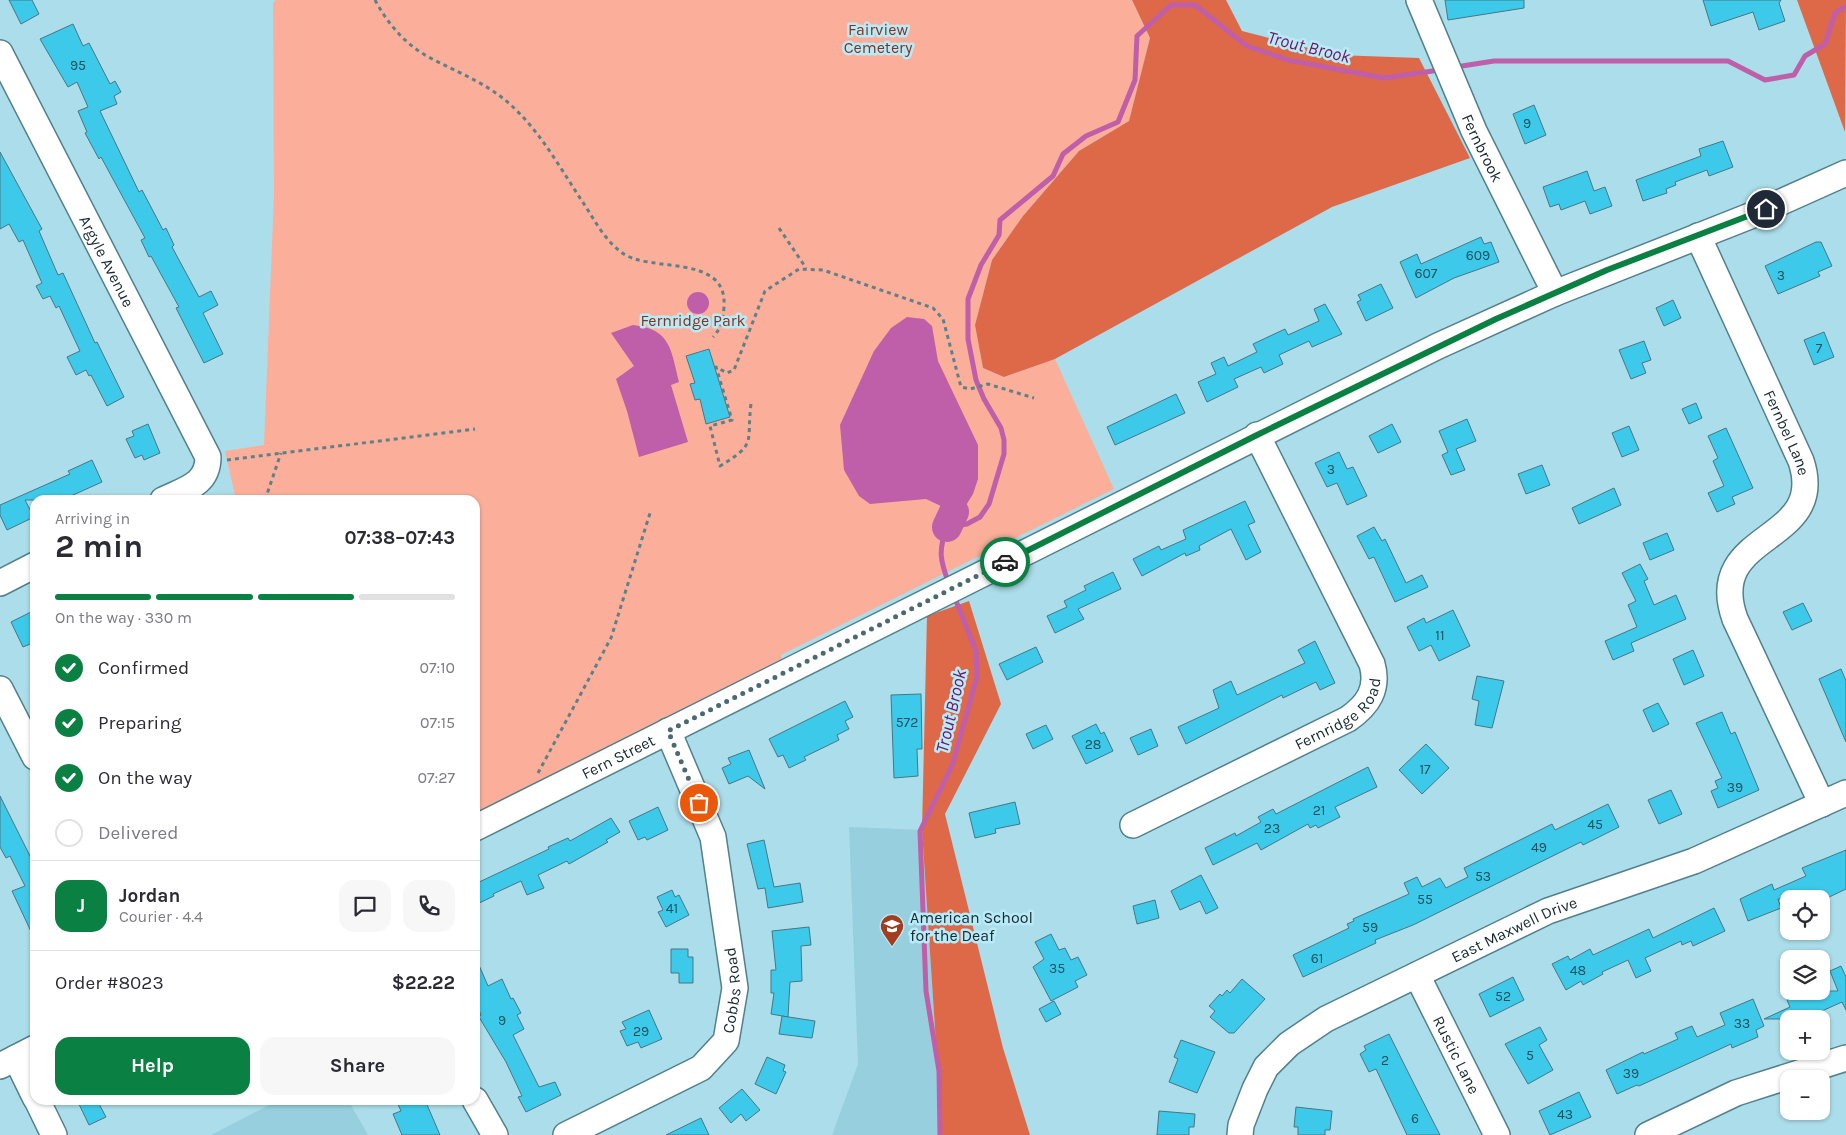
<!DOCTYPE html>
<html lang="en">
<head>
<meta charset="utf-8">
<style>
	body { margin:0; font-family:Karla,sans-serif; background:#f7f7f7; color:#2b2b33; height:100vh; display:flex; flex-direction:column; font-size:19px; white-space:nowrap }
	* { box-sizing:border-box; margin:0 }
	p { font-size:16px; color:#7c7c81 }
	.icon { flex:none; width:28px; height:28px; fill:none; stroke:currentColor; stroke-width:2; stroke-linecap:round; stroke-linejoin:round }
	.map { position:relative; flex:1; overflow:hidden }
	.drawer { position:absolute; left:30px; top:495px; width:450px; height:610px; display:flex; flex-direction:column; background:#fff; border-radius:15px; box-shadow:0 1px 4px #0004 }
	.drawer>* { flex:none }
	.tools { position:absolute; left:1780px; top:890px; display:grid; gap:10px }
	.tools a { display:grid; place-items:center; width:50px; height:50px; border-radius:10px; background:#fff; box-shadow:0 1px 4px #0004; font-size:25px }
	.pin { position:absolute; display:grid; place-items:center; width:42px; height:42px; color:#fff; margin:-21px; border:2px solid #fff; border-radius:50%; box-shadow:0 1px 5px #0007 }
	.courier { position:absolute; display:grid; place-items:center; width:50px; height:50px; margin:-25px; border:4px solid #0b8043; border-radius:50%; background:#fff; color:#222; box-shadow:0 1px 6px #0007 }
	.overview em { font-style:normal; font-weight:700 }
	.overview div { display:flex; flex-direction:column-reverse }
	.overview { display:flex; align-items:center; justify-content:space-between; height:85px; padding:0 25px }
	h1 { font-size:32px; font-weight:700; line-height:38px }
	.bar { display:grid; grid-template-columns:repeat(4,1fr); gap:8px 5px; align-content:center; height:60px; padding:0 25px }
	.bar i { height:6px; border-radius:4px; background:#e1e1e2 }
	.bar .current { background:#0b8043 }
	.bar p { grid-column:span 4 }
	.line { display:flex; align-items:center; gap:12px; padding:0 25px; border-top:1px solid #e1e1e2 }
	.line div { flex:1 }
	.round { display:grid; place-items:center; flex:none; width:52px; height:52px; border-radius:15px; background:#f7f7f7 }
	ol { padding:0 25px; list-style:none }
	li { display:flex; align-items:center; gap:15px; height:55px }
	li p { margin-inline-start:auto }
	li .icon { padding:5px; border-radius:50%; background:#0b8043; color:#fff; stroke-width:4 }
	li:last-child { color:#7c7c81 }
	li i { width:28px; height:28px; border:2px solid #e1e1e2; border-radius:50% }
	.primary-button { display:flex; gap:10px; margin-top:auto; padding:10px 25px }
	.primary-button a { flex:1; height:58px; border-radius:15px; background:#0b8043; color:#fff; font-size:20px; font-weight:700; line-height:58px; text-align:center }
	.primary-button a+a { background:#f7f7f7; color:#2b2b33 }
	.map>svg:first-child { display:block }
</style>
</head>
<body>
<div class="map">
<svg width="1846" height="1135" viewBox="0 0 1846 1135">
	<rect width="100%" height="100%" fill="#acddea"/>
	<g fill="#97cfdf">
		<polygon points="849,827 922,830 942,1135 832,1135 858,1064"/>
		<polygon points="279,1100 348,1100 368,1135 211,1135"/>
	</g>
	<polygon fill="#fbaf9a" points="276,0 1132,0 1150,38 1129,121 1079,151 1023,216 992,260 975,325 983,368 1004,377 1055,359 1114,489 781,655 782,662 475,817 475,500 236,500 225,451 264,445 274,194 273,3"/>
	<g fill="#de6948">
		<polygon points="1132,0 1226,0 1242,31 1336,55 1419,58 1470,158 1332,207 1055,359 1004,377 983,368 975,325 992,260 1023,216 1079,151 1129,121 1150,38"/>
		<polygon points="1797,0 1846,0 1845,132"/>
		<polygon points="969,601 1001,704 945,814 1003,1048 1030,1135 942,1135 922,830 927,616"/>
	</g>
	<g fill="#bf5ea9">
		<circle cx="698" cy="303" r="11"/>
		<polygon points="907,317 924,319 932,326 938,361 978,445 978,479 973,494 960,515 926,499 870,504 859,496 844,470 840,425 874,351 891,328"/>
		<path d="M633 325C671 329 671 350 679 382L671 385 688 442 639 457 627 411 616 379 634 366 611 333Z"/>
	</g>
	<g fill="none" stroke-linecap="round" stroke-linejoin="round">
		<g stroke="#bf5ea9" stroke-width="5">
			<polyline points="1462,66 1494,61 1728,61 1765,80 1794,75 1805,56 1825,44 1835,13 1846,6"/>
			<path d="M949 584C940 560 938 551 947 527L967 524 980 517 989 504 1004 454V440L1001 428 984 399 976 380 968 339V299L981 265 999 235 1000 220 1053 176 1063 154 1086 136 1118 122 1135 80 1137 36 1171 5H1195L1247 46 1288 60 1384 78 1433 71"/>
			<polyline points="940,1135 939,1071 926,991 920,831 952,766 977,677 976,651 954,596"/>
		</g>
		<polyline stroke="#bf5ea9" stroke-width="30" points="947,527 954,512"/>
	</g>
	<g fill="#3dcaea" stroke="#497683">
		<polygon points="9,0 32,0 39,14 21,24"/>
		<polygon points="1445,0 1524,0 1524,8 1448,20"/>
		<polygon points="1703,0 1781,0 1779,3 1785,21 1759,30 1753,12 1711,26"/>
		<polygon points="73,24 83,46 89,43 110,84 115,81 121,92 114,96 117,104 100,111 139,192 142,190 163,230 166,228 174,245 172,247 199,297 211,291 218,305 203,313 223,354 204,363 176,308 179,307 151,256 149,257 141,240 145,238 101,157 99,159 85,133 87,132 78,111 88,107 77,82 68,87 40,39"/>
		<polygon points="1534,105 1546,135 1525,144 1513,114"/>
		<polygon points="1723,141 1733,167 1709,176 1707,170 1675,182 1676,185 1666,189 1667,193 1643,201 1636,180 1701,156 1699,149"/>
		<polygon points="0,152 42,229 39,231 58,275 63,273 95,343 97,342 124,397 107,406 91,375 89,376 86,370 76,375 67,357 80,351 59,306 56,308 50,296 43,299 36,286 42,283 23,240 19,242 9,224 0,229"/>
		<polygon points="1587,171 1594,191 1605,187 1612,206 1590,214 1585,201 1561,210 1559,204 1550,207 1543,187"/>
		<polygon points="1481,237 1484,244 1491,242 1499,262 1454,278 1416,298 1400,262 1417,254 1421,264"/>
		<polygon points="1816,242 1821,242 1832,266 1818,272 1820,276 1778,294 1765,266"/>
		<polygon points="1381,284 1393,308 1366,321 1357,302 1361,300 1358,295"/>
		<polygon points="1673,300 1681,318 1664,326 1656,308"/>
		<polygon points="1325,304 1342,334 1312,347 1309,341 1279,355 1283,364 1264,373 1261,367 1234,379 1238,387 1207,402 1198,382 1216,374 1211,363 1224,357 1228,366 1257,352 1253,344 1285,329 1288,335 1319,321 1314,309"/>
		<polygon points="1824,332 1834,357 1814,365 1804,340"/>
		<polygon points="1644,341 1651,360 1642,363 1646,373 1631,379 1619,350"/>
		<polygon points="709,349 730,417 706,424 700,399 695,400 690,384 695,383 686,356"/>
		<polygon points="1176,394 1185,413 1115,445 1107,427"/>
		<polygon points="1696,403 1702,418 1689,424 1682,409"/>
		<polygon points="1467,419 1476,441 1456,449 1465,470 1451,475 1442,455 1448,452 1439,431"/>
		<polygon points="148,424 160,453 144,460 142,455 135,458 126,439 134,436 132,431"/>
		<polygon points="1392,424 1401,442 1378,453 1369,436"/>
		<polygon points="1629,426 1639,450 1622,457 1612,433"/>
		<polygon points="1726,428 1753,488 1732,497 1735,504 1717,512 1708,493 1724,486 1713,461 1718,458 1708,436"/>
		<polygon points="1339,452 1347,469 1353,467 1367,496 1347,505 1337,483 1327,487 1315,463"/>
		<polygon points="92,460 102,482 62,500 25,500 34,517 7,530 0,515 0,505 70,474 68,471"/>
		<polygon points="1542,465 1550,485 1526,494 1518,474"/>
		<polygon points="1614,488 1621,505 1579,524 1572,508"/>
		<polygon points="1245,501 1255,522 1248,525 1261,552 1246,560 1231,529 1199,546 1200,550 1186,556 1185,553 1142,576 1133,559 1159,546 1161,550 1186,539 1183,530"/>
		<polygon points="1374,527 1382,541 1385,539 1406,583 1422,575 1428,587 1395,602 1374,557 1369,559 1357,536"/>
		<polygon points="1667,533 1674,550 1650,560 1643,543"/>
		<polygon points="1640,564 1648,579 1644,581 1654,605 1676,595 1686,619 1631,643 1634,651 1613,660 1605,641 1637,627 1628,605 1636,601 1622,573"/>
		<polygon points="1113,572 1121,589 1078,609 1084,619 1055,633 1047,616 1067,607 1064,601 1086,590 1084,586"/>
		<polygon points="1803,603 1812,621 1792,630 1783,612"/>
		<polygon points="35,610 35,642 23,647 11,622"/>
		<polygon points="1453,610 1470,646 1439,661 1431,645 1419,651 1407,627 1424,618 1426,623"/>
		<polygon points="1315,641 1335,683 1320,690 1316,682 1283,698 1282,695 1186,744 1178,727 1219,708 1213,690 1231,681 1237,695 1305,663 1298,650"/>
		<polygon points="1036,647 1043,662 1007,680 999,664"/>
		<polygon points="1693,650 1704,676 1684,685 1673,659"/>
		<polygon points="1841,669 1846,681 1846,742 1819,679"/>
		<polygon points="1477,676 1504,681 1492,728 1475,725 1479,701 1472,699"/>
		<polygon points="921,694 922,749 917,749 918,776 894,778 891,695"/>
		<polygon points="845,701 853,717 845,721 849,729 837,735 839,740 804,757 806,760 789,768 783,755 778,757 769,739"/>
		<polygon points="1658,703 1669,724 1653,732 1643,710"/>
		<polygon points="1722,712 1731,734 1735,732 1759,790 1718,808 1711,791 1718,788 1715,781 1722,778 1696,723"/>
		<polygon points="1096,724 1101,734 1104,732 1113,751 1086,764 1072,736"/>
		<polygon points="1046,725 1053,739 1033,749 1026,734"/>
		<polygon points="1151,729 1158,746 1138,755 1130,738"/>
		<polygon points="1426,744 1449,768 1422,794 1399,770"/>
		<polygon points="749,750 765,789 748,776 729,784 722,768 731,764 728,758"/>
		<polygon points="1368,767 1377,787 1335,807 1340,817 1318,828 1316,825 1310,828 1308,824 1261,850 1257,843 1213,865 1205,848 1235,833 1236,836 1261,822 1258,817 1273,809 1276,814"/>
		<polygon points="1671,790 1682,814 1659,824 1648,800"/>
		<polygon points="0,796 35,866 35,940 12,891 25,886 10,856 6,858 0,847"/>
		<polygon points="1015,802 1020,824 995,829 996,833 975,838 969,813"/>
		<polygon points="1608,804 1619,827 1583,845 1581,842 1413,925 1375,940 1376,943 1303,977 1293,955 1349,928 1347,924 1354,921 1353,919 1409,894 1404,883 1417,877 1422,887 1440,878 1446,888 1468,877 1464,868 1552,824 1555,830"/>
		<polygon points="658,807 668,830 647,840 645,837 638,840 629,821"/>
		<polygon points="611,818 620,832 606,840 608,842 569,864 567,861 538,875 544,888 527,895 521,881 493,894 494,896 475,905 475,884 549,849 548,847 568,838 570,841"/>
		<polygon points="764,840 774,887 800,883 803,902 768,908 765,888 758,889 747,844"/>
		<polygon points="1846,850 1846,889 1825,899 1778,899 1781,908 1748,921 1740,899 1772,884 1774,890 1806,876 1802,868"/>
		<polygon points="1201,875 1218,908 1206,914 1200,901 1180,910 1171,891"/>
		<polygon points="672,890 675,897 679,895 689,915 666,927 658,912 663,910 657,897"/>
		<polygon points="1155,900 1159,918 1137,924 1133,906"/>
		<polygon points="1714,908 1725,931 1693,946 1691,941 1682,945 1681,941 1645,958 1651,971 1636,978 1628,960 1602,972 1603,974 1583,985 1581,981 1566,990 1552,964 1568,956 1570,960 1590,949 1593,955 1649,929 1653,938"/>
		<polygon points="809,927 811,945 801,946 802,981 790,982 788,1017 771,1014 774,993 771,993 771,970 776,970 772,931"/>
		<polygon points="1051,934 1059,950 1065,948 1071,960 1078,957 1087,975 1075,981 1078,987 1051,1001 1033,967 1044,959 1035,942"/>
		<polygon points="671,949 688,949 688,957 693,957 693,983 679,983 679,973 671,973"/>
		<polygon points="475,956 488,986 502,979 511,999 513,998 521,1013 517,1015 524,1029 513,1035 539,1087 555,1082 561,1095 526,1112 518,1097 522,1096 506,1062 479,1017 481,1015 475,1000"/>
		<polygon points="1841,966 1846,977 1846,1010 1842,1002 1804,1019 1764,1019 1790,1007 1787,1000 1806,991 1838,991 1830,971"/>
		<polygon points="1513,977 1524,1000 1490,1017 1479,994"/>
		<polygon points="1242,979 1265,999 1234,1033 1229,1033 1210,1017 1215,1011 1209,1006 1220,994 1222,996 1227,990 1230,993"/>
		<polygon points="1753,999 1764,1026 1756,1030 1758,1037 1732,1048 1731,1044 1639,1086 1637,1085 1617,1094 1606,1070 1643,1052 1644,1054 1678,1039 1675,1033 1692,1026 1697,1037 1725,1025 1720,1013"/>
		<polygon points="1054,1001 1061,1014 1046,1022 1039,1009"/>
		<polygon points="649,1010 662,1039 641,1048 638,1042 627,1046 620,1031 626,1029 622,1022"/>
		<polygon points="782,1016 815,1021 812,1038 779,1034"/>
		<polygon points="1540,1027 1547,1040 1539,1045 1553,1070 1528,1084 1505,1044"/>
		<polygon points="1389,1034 1415,1086 1440,1135 1407,1135 1376,1069 1369,1072 1360,1054 1366,1050 1364,1046"/>
		<polygon points="1181,1040 1215,1052 1197,1093 1169,1082 1178,1059 1174,1057"/>
		<polygon points="767,1057 785,1065 783,1071 786,1072 776,1094 755,1084"/>
		<polygon points="742,1089 760,1110 746,1121 741,1114 731,1123 719,1108"/>
		<polygon points="1579,1092 1591,1117 1550,1135 1539,1111"/>
		<polygon points="77,1100 97,1100 106,1117 89,1125"/>
		<polygon points="396,1100 425,1100 440,1135 402,1135 393,1114 401,1111"/>
		<polygon points="1296,1107 1332,1111 1330,1130 1325,1130 1325,1135 1298,1135 1298,1127 1294,1127"/>
		<polygon points="1159,1111 1195,1114 1194,1127 1189,1127 1189,1135 1157,1135"/>
		<polygon points="701,1118 709,1135 666,1135"/>
	</g>
	<g fill="none" stroke-linecap="round" stroke-linejoin="round">
		<g stroke="#52808c" stroke-width="28">
			<g id="minor">
				<path id="s1" d="M1419 0 1474 131 1555 293"/>
				<path id="s2" d="M0 53 208 457C208 485 185 489 163 500"/>
				<path id="s3" d="M1698 236 1801 461C1829 545 1703 530 1735 619L1822 804"/>
				<polyline points="0,583 35,565"/>
				<polyline points="0,689 35,757"/>
				<path id="s4" d="M1133 825 1348 719C1368 705 1379 689 1372 664L1257 435"/>
				<path id="s5" d="M475 828 1438 346 1555 293 1750 216 1846 173"/>
				<path id="s6" d="M1417 975 1497 1135"/>
				<polyline points="16,1058 35,1097"/>
				<polyline points="0,1066 35,1048"/>
				<polyline points="37,1100 54,1135"/>
				<polyline points="475,1100 495,1135"/>
				<path id="s7" d="M566 1135 701 1068 726 1041 735 988 713 837 668 731"/>
				<path id="s8" d="M1240 1135 1241 1125 1255 1089 1266 1067 1289 1044 1326 1019 1548 911 1694 861 1846 793"/>
				<polyline points="1648,1135 1736,1093 1846,1058"/>
			</g>
		</g>
		<g stroke="#5e8089" stroke-width="3" stroke-dasharray="4 4" stroke-linecap="butt">
			<path d="M375 0C387 22 403 42 425 55 455 72 487 82 513 107 543 135 563 173 586 207 596 223 606 241 621 252 648 274 728 252 724 307 723 321 722 327 713 337"/>
			<polyline points="779,228 806,268"/>
			<path d="M751 404C746 443 758 443 720 466L710 426 732 420 716 367 727 373 734 370 765 291 799 269 823 270 933 308 943 319 961 387 970 389 988 384 1034 398"/>
			<polyline points="227,460 475,429"/>
			<polyline points="265,500 281,453"/>
			<polyline points="538,773 611,638 651,510"/>
		</g>
		<use href="#minor" stroke="#fff" stroke-width="25"/>
	</g>
	<g fill="none" stroke-linecap="round" stroke-linejoin="round">
		<polyline stroke="#4b6970" stroke-width="5" stroke-dasharray="0 9" points="699,803 668,731 1005,562"/>
		<polyline stroke="#0b8043" stroke-width="6" points="1005,562 1257,435 1496,319 1607,270 1766,209"/>
	</g>
	<defs>
		<g id="school-pin" transform="scale(1.25)"><path d="M0 17L-7.5 6A9.5 9.5 0 1 1 7.5 6Z" fill="#a43c1e" stroke="#b9eaf8"/><path d="M0-5L7-2L0 1L-7-2ZM-4 1L0 2.5L4 1V4Q0 6-4 4Z" fill="#fff"/></g>
	</defs>
	<g fill-rule="evenodd">
		<use href="#school-pin" x="892" y="926"/>
	</g>
	<g text-anchor="middle" dominant-baseline="central" stroke-width="5" stroke-linejoin="round" paint-order="stroke">
		<g font-size="14" fill="#20525e">
			<text x="78" y="65">95</text>
			<text x="1527" y="123">9</text>
			<text x="1478" y="255">609</text>
			<text x="1426" y="273">607</text>
			<text x="1781" y="275">3</text>
			<text x="1819" y="348">7</text>
			<text x="1331" y="469">3</text>
			<text x="1440" y="635">11</text>
			<text x="907" y="722">572</text>
			<text x="1093" y="744">28</text>
			<text x="1425" y="769">17</text>
			<text x="1735" y="787">39</text>
			<text x="1319" y="810">21</text>
			<text x="1595" y="824">45</text>
			<text x="1272" y="828">23</text>
			<text x="1539" y="847">49</text>
			<text x="1483" y="876">53</text>
			<text x="1425" y="899">55</text>
			<text x="672" y="908">41</text>
			<text x="1370" y="927">59</text>
			<text x="1317" y="958">61</text>
			<text x="1057" y="968">35</text>
			<text x="1578" y="970">48</text>
			<text x="1503" y="996">52</text>
			<text x="502" y="1020">9</text>
			<text x="1742" y="1023">33</text>
			<text x="641" y="1031">29</text>
			<text x="1530" y="1055">5</text>
			<text x="1385" y="1060">2</text>
			<text x="1631" y="1073">39</text>
			<text x="1565" y="1114">43</text>
			<text x="1415" y="1118">6</text>
		</g>
		<g font-size="16" fill="#80341f" stroke="#b9eaf8">
			<text x="878" y="29">Fairview<tspan x="878" dy="18">Cemetery</tspan></text>
			<text x="693" y="320">Fernridge Park</text>
		</g>
		<g font-size="16" fill="#172a2f" stroke="#b9eaf8">
			<text stroke="none"><textPath href="#s1" startOffset="161">Fernbrook</textPath></text>
			<text stroke="none"><textPath href="#s2" startOffset="234">Argyle Avenue</textPath></text>
			<text stroke="none"><textPath href="#s3" startOffset="216">Fernbel Lane</textPath></text>
			<text stroke="none"><textPath href="#s4" startOffset="236">Fernridge Road</textPath></text>
			<text stroke="none"><textPath href="#s5" startOffset="160">Fern Street</textPath></text>
			<text stroke="none"><textPath href="#s8" startOffset="359">East Maxwell Drive</textPath></text>
			<text stroke="none"><textPath href="#s7" startOffset="239">Cobbs Road</textPath></text>
			<text stroke="none"><textPath href="#s6" startOffset="89">Rustic Lane</textPath></text>
		</g>
		<g font-size="16" fill="#172a2f" stroke="#b9eaf8" text-anchor="start">
			<text x="910" y="917">American School<tspan x="910" dy="18">for the Deaf</tspan></text>
		</g>
		<g font-size="18" font-style="italic" fill="#701660" stroke="#b9eaf8">
			<text transform="translate(1309 47) rotate(14)">Trout Brook</text>
			<text transform="translate(951 711) rotate(-77)">Trout Brook</text>
		</g>
	</g>
</svg>
<div class="tools">
<a><svg class="icon" aria-label="locate" viewBox="0 0 24 24"><circle cx="12" cy="12" r="6"/><path d="M12 2v4M12 18v4M2 12h4M18 12h4"/></svg></a>
<a><svg class="icon" aria-label="layers" viewBox="0 0 24 24"><path d="M12 4l9 5-9 5-9-5zM3 14l9 5 9-5"/></svg></a>
<a>+</a>
<a>−</a>
</div>
<div class="pin" style="left:699px;top:803px;background:#ea580c"><svg class="icon" aria-label="bag" viewBox="0 0 24 24"><path d="M5 8h14l-1 12H6zM9 8a3 3 0 0 1 6 0"/></svg></div>
<div class="pin" style="left:1766px;top:209px;background:#1f2937"><svg class="icon" aria-label="home" viewBox="0 0 24 24"><path d="M3 11l9-7 9 7M6 9v11h12V9"/></svg></div>
<div class="courier" style="left:1005px;top:562px"><svg class="icon" aria-label="car" viewBox="0 0 24 24"><path d="M5 17H2v-5l4-1 3-4h7l3 4 3 1v5h-3M9 17h6M6 11h13"/><circle cx="7" cy="17" r="2"/><circle cx="17" cy="17" r="2"/></svg></div>
<section class="drawer">
<div class="overview"><div><h1>2 min</h1><p>Arriving in</p></div><em>07:38–07:43</em></div>
<div class="bar"><i class="current"></i><i class="current"></i><i class="current"></i><i></i><p>On the way · 330 m</p></div>
<ol>
<li><svg class="icon" aria-label="check" viewBox="0 0 24 24"><path d="M5 12l5 5 9-10"/></svg>Confirmed<p>07:10</p></li>
<li><svg class="icon" aria-label="check" viewBox="0 0 24 24"><path d="M5 12l5 5 9-10"/></svg>Preparing<p>07:15</p></li>
<li><svg class="icon" aria-label="check" viewBox="0 0 24 24"><path d="M5 12l5 5 9-10"/></svg>On the way<p>07:27</p></li>
<li><i></i>Delivered</li>
</ol>
<div class="line" style="height:90px"><b class="round" style="background:#0b8043;color:#fff">J</b><div><b>Jordan</b><p>Courier · 4.4</p></div><a class="round"><svg class="icon" aria-label="chat" viewBox="0 0 24 24"><path d="M4 5h16v11H9l-5 4z"/></svg></a><a class="round"><svg class="icon" aria-label="phone" viewBox="0 0 24 24"><path d="M5 4h4l2 5-3 2q2 4 5 5l2-3 5 2v4C11 20 4 13 5 4z"/></svg></a></div>
<div class="line" style="height:65px"><div>Order #8023</div><b>$22.22</b></div>
<div class="primary-button"><a>Help</a><a>Share</a></div>
</section>
</div>
</body>
</html>
